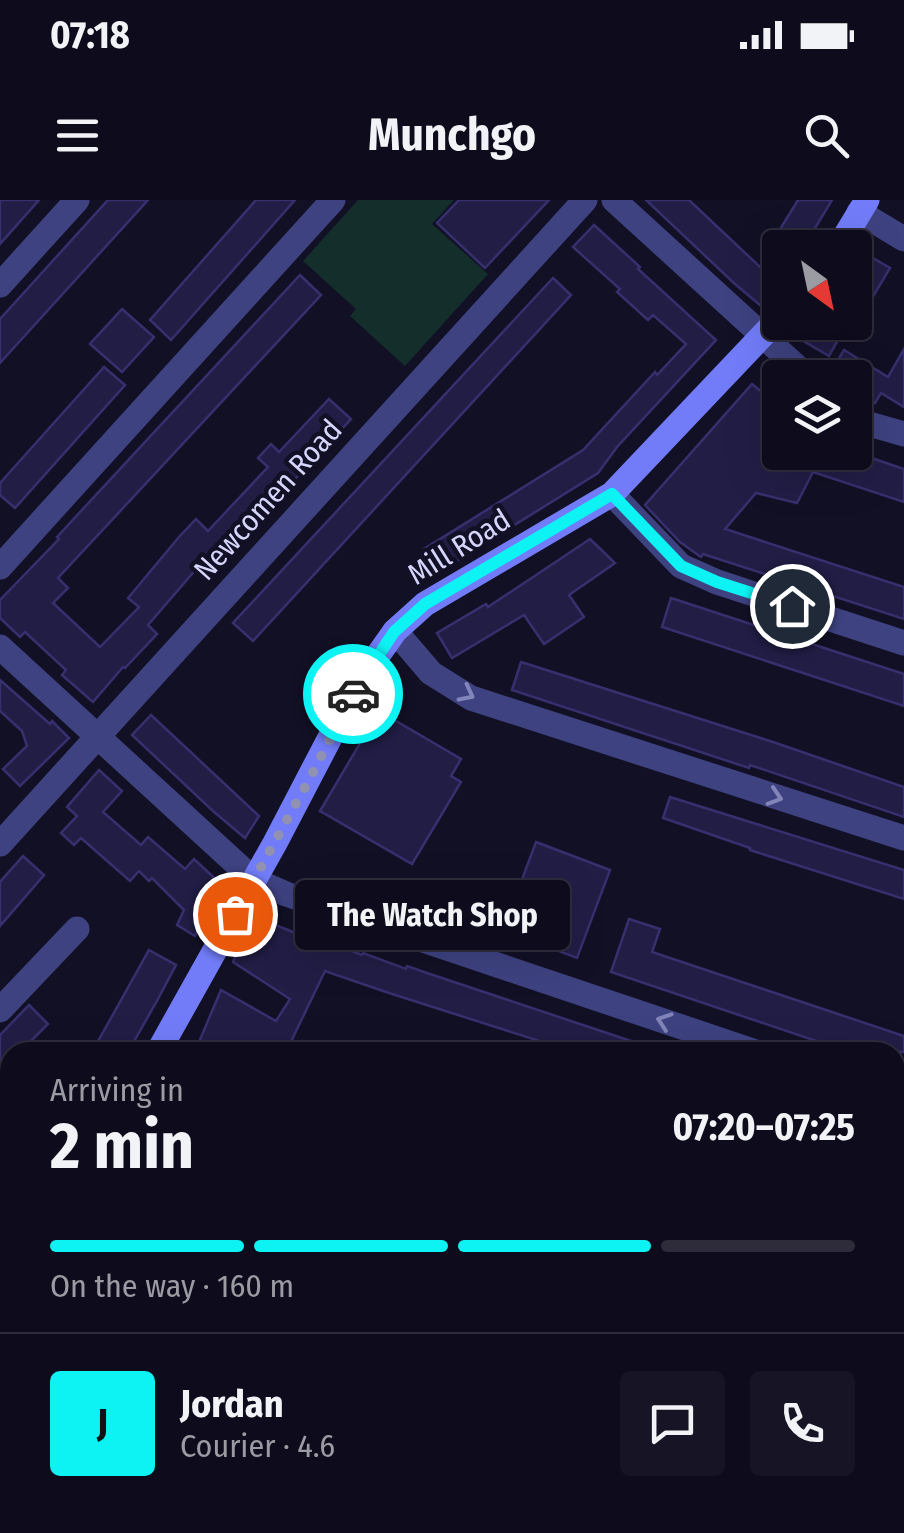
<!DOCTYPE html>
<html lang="en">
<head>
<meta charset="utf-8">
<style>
	body { margin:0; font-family:"Fira Sans Condensed",sans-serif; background:#171525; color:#f1f3f6; height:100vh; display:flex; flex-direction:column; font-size:38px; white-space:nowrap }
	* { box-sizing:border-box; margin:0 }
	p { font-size:32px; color:#9b9ba3 }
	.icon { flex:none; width:55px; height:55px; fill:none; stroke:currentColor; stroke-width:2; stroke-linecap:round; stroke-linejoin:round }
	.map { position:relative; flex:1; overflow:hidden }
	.details { position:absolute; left:0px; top:842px; width:905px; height:492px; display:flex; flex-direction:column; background:#0e0c1c; border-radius:30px 30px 0 0; box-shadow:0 10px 40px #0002,0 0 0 2px #2e2c3b }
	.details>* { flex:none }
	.needle { width:65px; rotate:147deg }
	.controls { position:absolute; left:762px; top:30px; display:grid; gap:20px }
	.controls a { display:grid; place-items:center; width:110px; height:110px; border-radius:10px; background:#0e0c1c; box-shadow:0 10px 40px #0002,0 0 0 2px #2e2c3b; font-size:50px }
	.pin { position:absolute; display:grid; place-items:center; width:85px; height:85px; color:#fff; margin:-42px; border:5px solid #fff; border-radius:50%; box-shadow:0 2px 10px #0007 }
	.courier { position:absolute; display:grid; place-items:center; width:100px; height:100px; margin:-50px; border:8px solid #0df2f2; border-radius:50%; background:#fff; color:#222; box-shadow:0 2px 12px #0007 }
	.bubble { position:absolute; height:70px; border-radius:10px; background:#0e0c1c; box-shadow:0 10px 40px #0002,0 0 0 2px #2e2c3b; font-size:32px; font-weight:700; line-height:70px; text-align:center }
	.headline em { font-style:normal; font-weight:700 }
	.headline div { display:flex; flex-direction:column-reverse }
	.headline { display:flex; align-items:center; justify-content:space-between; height:170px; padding:0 50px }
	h1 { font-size:65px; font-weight:700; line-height:75px }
	.bar { display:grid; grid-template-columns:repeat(4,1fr); gap:15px 10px; align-content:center; height:120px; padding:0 50px }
	.bar i { height:12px; border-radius:8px; background:#2e2c3b }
	.bar .on { background:#0df2f2 }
	.bar p { grid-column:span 4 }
	.line { display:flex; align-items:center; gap:25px; padding:0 50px; border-top:2px solid #2e2c3b }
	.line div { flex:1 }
	.round { display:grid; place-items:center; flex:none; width:105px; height:105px; border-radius:10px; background:#171525 }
	.status { display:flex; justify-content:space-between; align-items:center; height:70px; padding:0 50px; background:#0e0c1c; direction:ltr }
	.status svg { height:28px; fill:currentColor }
	header { display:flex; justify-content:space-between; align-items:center; height:130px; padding:0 50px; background:#0e0c1c; font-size:45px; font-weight:700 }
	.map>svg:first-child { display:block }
</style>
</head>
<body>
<div class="status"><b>07:18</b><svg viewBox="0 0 49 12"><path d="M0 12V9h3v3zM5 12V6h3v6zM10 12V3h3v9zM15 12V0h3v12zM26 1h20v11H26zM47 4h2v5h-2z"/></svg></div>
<header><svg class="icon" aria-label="menu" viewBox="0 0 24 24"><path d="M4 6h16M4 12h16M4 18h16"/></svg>Munchgo<svg class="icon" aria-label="search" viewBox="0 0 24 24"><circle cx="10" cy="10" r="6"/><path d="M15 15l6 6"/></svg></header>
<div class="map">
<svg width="904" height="1333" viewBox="0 0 904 1333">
	<rect width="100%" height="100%" fill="#121025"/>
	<polygon fill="#132e2b" points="358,0 454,0 432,24 488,74 405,166 350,116 356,109 303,61"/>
	<g fill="#211d45" stroke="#37306f" stroke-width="2.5">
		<polygon points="0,0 39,0 0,44"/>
		<polygon points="108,0 148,0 0,163 0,119"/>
		<polygon points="256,0 295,0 171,140 150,120"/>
		<polygon points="459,0 549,0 485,68 437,23"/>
		<polygon points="646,0 689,0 760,67 785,35 779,31 798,0 832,0 803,48 780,48 780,82 761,106 735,84"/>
		<polygon points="594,25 640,67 638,69 716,140 617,247 598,273 439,372 424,349 583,250 655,172 657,175 686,144 653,115 648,120 617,92 620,89 573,47"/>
		<polygon points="864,53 890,68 855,127 855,67"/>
		<polygon points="300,75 321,95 58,378 68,388 53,403 100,447 139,407 128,398 179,337 196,319 208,331 268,267 258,258 271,244 279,252 329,199 351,219 212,368 204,360 148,425 157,434 125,468 123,467 93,502 62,475 66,470 25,432 20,437 0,418 0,400 59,339 57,337 69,324"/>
		<polygon points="553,78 571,95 253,441 233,423"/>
		<polygon points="122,109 154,137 122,172 90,144"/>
		<polygon points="809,122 848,122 829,156 800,139"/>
		<polygon points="904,149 904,207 881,193 875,203 855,191 855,178 827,178 844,150 888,177"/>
		<polygon points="104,167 125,185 15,308 0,295 0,283"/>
		<polygon points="752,184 780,207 780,252 854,252 904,269 904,302 813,272 797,303 756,293 725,329 904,387 904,419 703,354 701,357 680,342 645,305"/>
		<polygon points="590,339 615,363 569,395 584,417 544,444 524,415 452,458 437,433 486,404 488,407"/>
		<polygon points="671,398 904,474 904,506 662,427"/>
		<polygon points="521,462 773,542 904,587 904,617 750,565 749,568 512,490"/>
		<polygon points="0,480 50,524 52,521 69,538 20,586 3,569 27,546 22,531 0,511"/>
		<polygon points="379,511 461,559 451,576 461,582 412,664 320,611"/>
		<polygon points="151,515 259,616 245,638 213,611 132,535"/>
		<polygon points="99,570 122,591 103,612 141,645 148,637 185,669 194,659 222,685 195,736 177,725 184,710 152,678 149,681 139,671 130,681 81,638 74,645 61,633 77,616 67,607"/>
		<polygon points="670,597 904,670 904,699 750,650 750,648 663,618"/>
		<polygon points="536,642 610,670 577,758 503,730"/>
		<polygon points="23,656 44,675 0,726 0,682"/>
		<polygon points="253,716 318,742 319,738 362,755 363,753 406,769 407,766 433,775 655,849 655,852 574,852 389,793 325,771 286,852 223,852 199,842 221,790 276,821 290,799 233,762"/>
		<polygon points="629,719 660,729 652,752 904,836 904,852 849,852 611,772"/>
		<polygon points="149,750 176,765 158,799 128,852 92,852"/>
		<polygon points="29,805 48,824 20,852 10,852 10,863 0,873 0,835"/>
	</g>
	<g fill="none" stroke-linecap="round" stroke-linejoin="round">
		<g stroke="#3e4281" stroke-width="25">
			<polyline points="614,0 809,178"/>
			<polyline points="859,12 904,39"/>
			<polyline points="0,85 77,0"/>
			<polyline points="855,220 904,234"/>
			<polyline points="612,294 681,366 717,382 904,443"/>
			<polyline points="0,367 333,0"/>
			<polyline points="395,431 431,473 471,498 904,638"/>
			<polyline points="0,447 254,680 286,694 756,852"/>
			<polyline points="0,644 585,0"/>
			<polyline points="0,810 77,729"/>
			<polyline points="895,899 904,902"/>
			<polyline points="895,995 904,965"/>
			<polyline points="895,1171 904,1175"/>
			<polyline points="0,1270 10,1274"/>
			<polyline points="142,1325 163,1333"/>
			<polyline points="735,1325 755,1333"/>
			<polyline points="781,1333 784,1325"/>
		</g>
		<g stroke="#727cf8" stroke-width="25">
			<polyline points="838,48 867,0"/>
			<polyline points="158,852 275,643 359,482 395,431 425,404 612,294 780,117"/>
			<polyline points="0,1134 10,1116"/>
		</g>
	</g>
	<defs><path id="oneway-chevron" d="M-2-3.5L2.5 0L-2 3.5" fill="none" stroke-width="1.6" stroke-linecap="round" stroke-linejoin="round" transform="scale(2.5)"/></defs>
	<g stroke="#8285b9">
		<use href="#oneway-chevron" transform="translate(467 494) rotate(27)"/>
		<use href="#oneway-chevron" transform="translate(775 597) rotate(18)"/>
		<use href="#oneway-chevron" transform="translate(664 821) rotate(-161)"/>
	</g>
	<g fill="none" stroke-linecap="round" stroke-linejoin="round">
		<polyline stroke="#9191b1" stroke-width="10" stroke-dasharray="0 18" points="235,714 310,578 353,494"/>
		<polyline stroke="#0df2f2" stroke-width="12" points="353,494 394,432 425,404 612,294 681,366 717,382 792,406"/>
	</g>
	<g text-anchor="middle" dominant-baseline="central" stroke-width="9" stroke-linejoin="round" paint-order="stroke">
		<g font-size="30" fill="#d6d6fd" stroke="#121025">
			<text transform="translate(268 300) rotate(-48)">Newcomen Road</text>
			<text transform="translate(459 347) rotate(-32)">Mill Road</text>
		</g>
	</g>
</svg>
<div class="controls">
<a><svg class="needle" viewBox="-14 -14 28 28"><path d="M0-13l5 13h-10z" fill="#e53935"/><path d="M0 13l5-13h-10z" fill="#9b9ba3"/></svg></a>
<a><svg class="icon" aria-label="layers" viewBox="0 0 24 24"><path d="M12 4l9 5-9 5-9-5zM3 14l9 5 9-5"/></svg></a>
</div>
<div class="pin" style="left:235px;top:714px;background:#ea580c"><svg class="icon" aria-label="bag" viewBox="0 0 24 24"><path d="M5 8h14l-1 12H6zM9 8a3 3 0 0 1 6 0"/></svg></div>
<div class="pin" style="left:792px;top:406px;background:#1f2937"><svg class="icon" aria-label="home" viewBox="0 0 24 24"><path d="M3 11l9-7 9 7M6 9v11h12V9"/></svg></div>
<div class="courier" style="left:353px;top:494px"><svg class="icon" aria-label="car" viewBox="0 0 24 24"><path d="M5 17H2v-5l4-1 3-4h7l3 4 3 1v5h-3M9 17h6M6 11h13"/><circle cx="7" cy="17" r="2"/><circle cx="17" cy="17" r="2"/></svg></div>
<div class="bubble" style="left:295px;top:680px;width:275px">The Watch Shop</div>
<section class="details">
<div class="headline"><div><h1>2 min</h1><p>Arriving in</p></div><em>07:20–07:25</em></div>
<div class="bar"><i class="on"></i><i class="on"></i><i class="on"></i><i></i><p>On the way · 160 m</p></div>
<div class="line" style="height:180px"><b class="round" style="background:#0df2f2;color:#111">J</b><div><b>Jordan</b><p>Courier · 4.6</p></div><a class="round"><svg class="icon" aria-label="chat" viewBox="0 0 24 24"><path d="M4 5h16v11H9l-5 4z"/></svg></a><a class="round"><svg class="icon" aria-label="phone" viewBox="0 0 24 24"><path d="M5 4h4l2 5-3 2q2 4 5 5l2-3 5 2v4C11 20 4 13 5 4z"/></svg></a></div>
</section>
</div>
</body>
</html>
